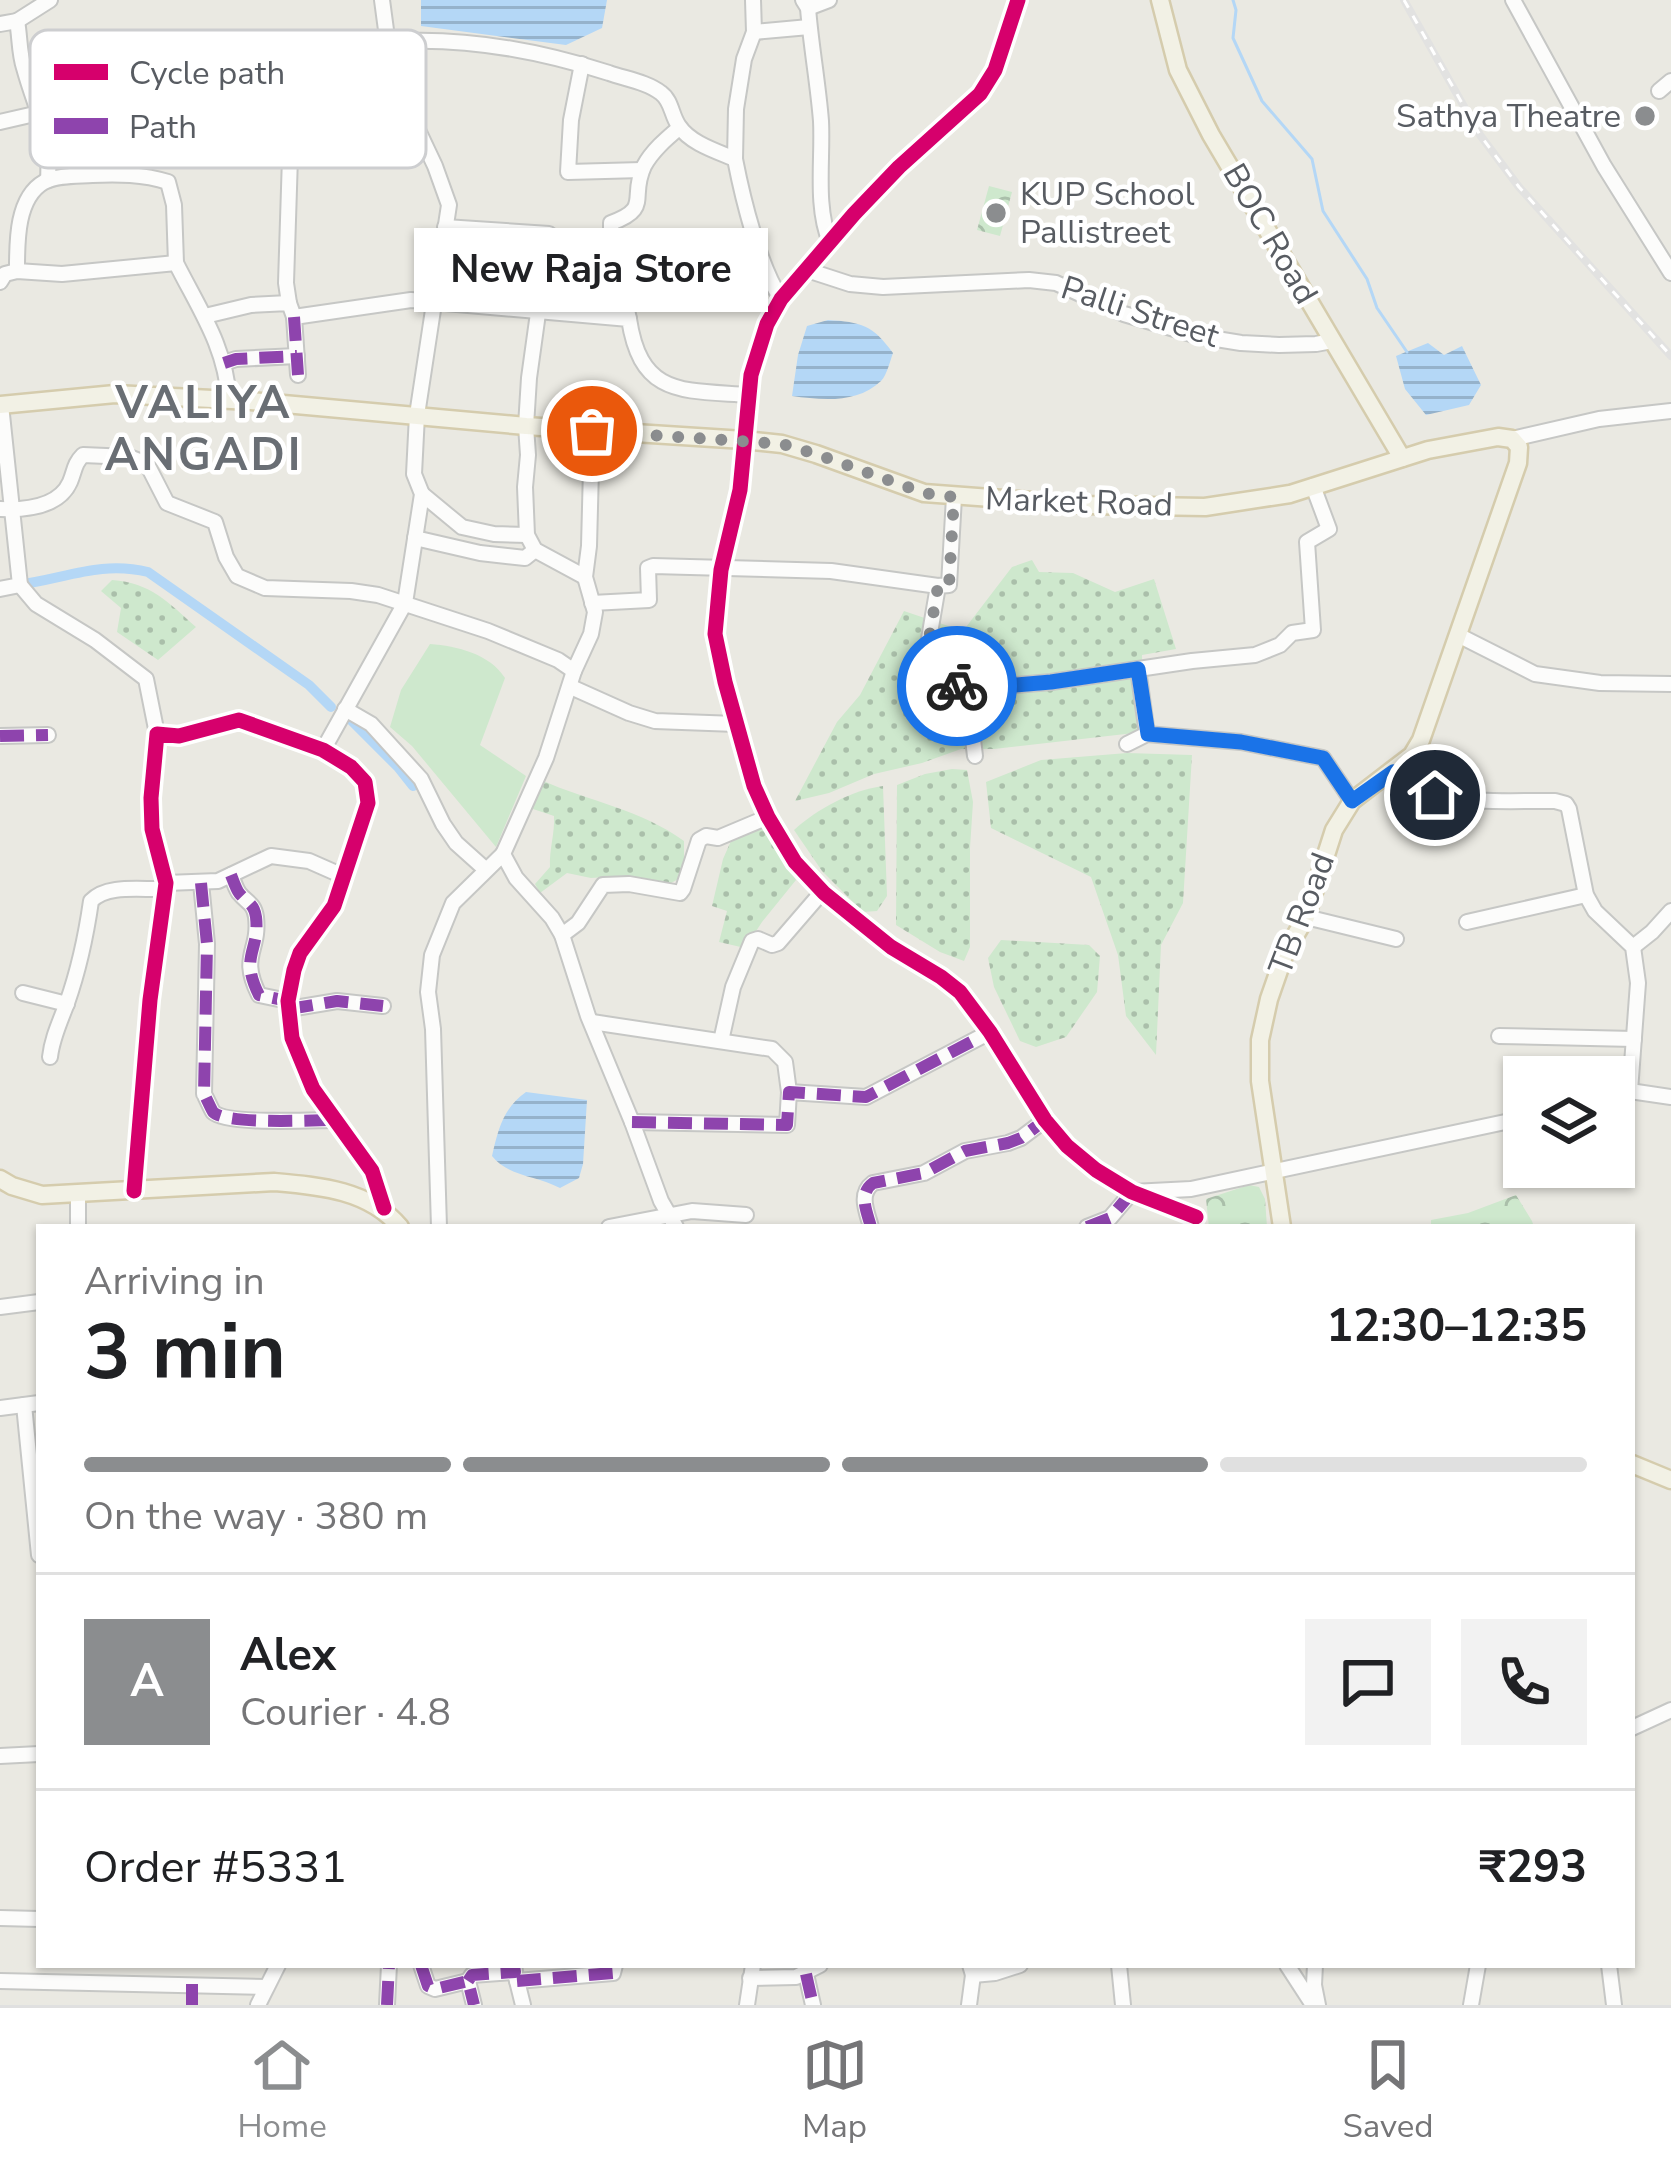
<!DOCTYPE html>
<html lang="en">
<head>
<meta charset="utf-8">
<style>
	body { margin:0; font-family:"Nunito Sans",sans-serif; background:#f2f2f2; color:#202124; height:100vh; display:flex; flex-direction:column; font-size:45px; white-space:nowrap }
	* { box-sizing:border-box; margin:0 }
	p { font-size:39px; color:#757577 }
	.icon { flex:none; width:66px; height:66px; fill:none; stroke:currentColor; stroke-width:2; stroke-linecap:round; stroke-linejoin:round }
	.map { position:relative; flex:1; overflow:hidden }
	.details { position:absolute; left:36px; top:1224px; width:1599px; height:744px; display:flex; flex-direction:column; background:#fff; border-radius:0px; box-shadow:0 3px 9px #0004 }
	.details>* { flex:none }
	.buttons { position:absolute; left:1503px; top:1056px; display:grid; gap:24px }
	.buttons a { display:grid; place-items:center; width:132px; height:132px; border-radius:0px; background:#fff; box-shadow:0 3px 9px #0004; font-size:60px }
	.pin { position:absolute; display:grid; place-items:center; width:102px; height:102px; color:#fff; margin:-51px; border:6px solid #fff; border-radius:50%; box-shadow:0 3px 12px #0007 }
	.courier { position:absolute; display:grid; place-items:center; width:120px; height:120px; margin:-60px; border:9px solid #1a73e8; border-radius:50%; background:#fff; color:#222; box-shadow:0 3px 15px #0007 }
	.bubble { position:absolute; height:84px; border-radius:0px; background:#fff; box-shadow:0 3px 9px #0004; font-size:39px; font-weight:700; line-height:84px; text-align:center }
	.head em { font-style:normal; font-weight:700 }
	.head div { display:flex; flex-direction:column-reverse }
	.head { display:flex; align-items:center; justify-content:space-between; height:204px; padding:0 48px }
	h1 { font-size:78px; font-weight:700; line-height:90px }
	.bar { display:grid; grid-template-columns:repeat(4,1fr); gap:18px 12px; align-content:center; height:144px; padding:0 48px }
	.bar i { height:15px; border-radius:9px; background:#e0e0e0 }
	.bar .active { background:#8b8d8f }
	.bar p { grid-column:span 4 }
	.line { display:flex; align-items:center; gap:30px; padding:0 48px; border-top:3px solid #e0e0e0 }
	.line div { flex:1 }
	.round { display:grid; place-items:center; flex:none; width:126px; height:126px; border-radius:0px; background:#f2f2f2 }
	.tabs { display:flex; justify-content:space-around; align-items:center; height:168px; border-top:3px solid #e0e0e0; background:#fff; font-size:33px; color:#757577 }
	.tabs a { display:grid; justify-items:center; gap:6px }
	.tabs .active { color:#8b8d8f }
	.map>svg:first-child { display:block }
</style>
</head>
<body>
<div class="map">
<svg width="1671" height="2005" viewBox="0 0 1671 2005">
	<defs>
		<pattern id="grass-dots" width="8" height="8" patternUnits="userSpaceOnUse" patternTransform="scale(3)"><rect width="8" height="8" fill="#cee8cd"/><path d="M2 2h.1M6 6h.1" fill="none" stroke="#aabfaa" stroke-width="1.8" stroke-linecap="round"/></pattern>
		<pattern id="park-crowns" width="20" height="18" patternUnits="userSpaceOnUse" patternTransform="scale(3)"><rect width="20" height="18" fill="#cee8cd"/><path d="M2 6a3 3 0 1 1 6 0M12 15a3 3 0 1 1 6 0" fill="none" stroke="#aabfaa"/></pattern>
		<pattern id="water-rules" width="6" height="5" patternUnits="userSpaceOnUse" patternTransform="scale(3)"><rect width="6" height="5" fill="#b4d7f6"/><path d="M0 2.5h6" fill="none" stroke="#95b2cb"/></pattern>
	</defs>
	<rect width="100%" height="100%" fill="#eae9e2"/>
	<g fill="url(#grass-dots)">
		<polygon points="1032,560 1039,572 1073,573 1115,592 1154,579 1176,649 1142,655 1143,732 994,749 961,749 922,763 874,774 829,793 795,801 837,722 860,695 904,611 963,631 1012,567"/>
		<path d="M112 580C151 583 168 602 196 627L158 660 117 632 121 608 101 591Z"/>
		<polygon points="1127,753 1192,755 1183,903 1161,945 1156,1055 1126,1016 1118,955 1091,877 991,828 986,782 1041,760"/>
		<polygon points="952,769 967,770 973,802 970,848 970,947 964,961 940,952 896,925 897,785 925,774"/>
		<path d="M541 780C588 801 642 810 684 841V876L671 883 622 876 591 878 567 873 540 893 535 884 550 867C549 850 555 833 554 816L530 808Z"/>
		<path d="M883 786 887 896 877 911 863 912 822 871 794 830C817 809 852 790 883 786Z"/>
		<polygon points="765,822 796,880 762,922 745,948 719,942 727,911 712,906 723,859 731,841"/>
		<polygon points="1001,940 1089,945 1100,956 1097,992 1066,1037 1036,1047 1020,1041 994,987 988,958"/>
	</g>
	<g fill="url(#park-crowns)">
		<polygon points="989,186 1012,192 1000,236 977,230"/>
		<polygon points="1249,1185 1259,1187 1265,1199 1267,1227 1209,1227 1206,1199"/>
		<polygon points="1516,1195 1532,1221 1534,1227 1431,1227 1431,1220 1468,1213"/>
	</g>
	<path fill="#cee8cd" d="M430 644C457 646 490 654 505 678L480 745 526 776 496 847 412 746 390 727 401 690Z"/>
	<g fill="url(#water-rules)">
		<polygon points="421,0 607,0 602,28 566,45 421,26"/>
		<path d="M828 320C861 322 873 325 893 353 890 361 887 375 881 381 857 404 822 400 792 396L798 355 807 326Z"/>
		<polygon points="1428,343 1444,355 1462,346 1481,385 1469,405 1426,415 1405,389 1396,356"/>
		<path d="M526 1092 587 1100 583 1164 579 1178 560 1188C536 1175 509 1177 492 1156 498 1130 503 1108 526 1092Z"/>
	</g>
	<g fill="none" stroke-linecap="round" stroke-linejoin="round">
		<polyline stroke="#b4d7f6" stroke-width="3" points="1233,0 1236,10 1233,38 1262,101 1312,159 1323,211 1367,279 1377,308 1407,352"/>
		<g stroke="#b4d7f6" stroke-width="10">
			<path d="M15 585C62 580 99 560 148 572L309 685 331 707"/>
			<polyline points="350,719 398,767 413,786"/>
		</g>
		<g stroke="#c6c7c5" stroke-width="18">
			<g id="minor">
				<path d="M803 0 808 8C811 46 818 83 821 121 823 160 815 206 830 242"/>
				<polyline points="1018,0 995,70 980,94 899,167 854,214 781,299 767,324 751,375 740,490 721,570 715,634 725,682 754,786 768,817 795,862 824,893 891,947 941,977 960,992 990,1032 1045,1120 1067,1146 1096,1170 1132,1192 1196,1217"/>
				<polyline points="1513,0 1604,166 1671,273"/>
				<polyline points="808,8 829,0"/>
				<polyline points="17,21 50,0"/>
				<path d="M0 24 17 21C20 37 19 53 24 68 36 112 51 132 48 180"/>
				<polyline points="754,32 809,27"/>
				<path d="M386 42C462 36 537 50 609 73 626 79 647 82 661 93 672 101 671 115 679 126 690 143 716 151 735 159 743 200 759 265 781 299"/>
				<polyline points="582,64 571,120 568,172 642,170"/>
				<polyline points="1659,91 1671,81"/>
				<polyline points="0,122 39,113"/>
				<polyline points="735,159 736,109 744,59 754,32 753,0"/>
				<polyline points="445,227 549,234 529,378 526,426 528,455 525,487 527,535 535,550 585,577"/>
				<polyline points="807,270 850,284 883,287 1029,280 1056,283 1124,314 1198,336 1241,343 1279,345 1316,344 1332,341"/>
				<path d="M17 271C17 243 16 198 44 182 57 175 77 176 92 175 118 174 143 174 168 182L174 205 176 263"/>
				<path d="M0 282 5 274 17 271 62 274 176 263C199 309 226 347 229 400"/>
				<polyline points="289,303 286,283 290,157 274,152 270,90 272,69 343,62 390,61"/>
				<path d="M205 316 251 305 289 303 294 317 411 300 629 319C641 397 682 390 749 395"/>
				<polyline points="294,317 298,375"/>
				<path d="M629 319 611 237V223C652 208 629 198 644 166 652 151 666 139 679 128"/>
				<polyline points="224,363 236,359 297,356"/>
				<polyline points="1512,439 1599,419 1671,411"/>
				<polyline points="422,494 462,527 494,534 527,535"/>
				<polyline points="954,497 949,585 938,586 924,668 930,680 967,689 1051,682 1192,661 1255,655 1280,645 1292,633 1313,630 1307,542 1329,529 1313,486"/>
				<path d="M0 509C25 510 59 507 70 482 75 470 74 464 83 455L129 457 147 464 167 503 215 522 226 557 237 576 265 588 351 591 378 595 488 631 558 660 574 671"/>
				<polyline points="415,538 480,553 525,558 535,550"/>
				<polyline points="20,585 36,604 95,640 146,679 157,734"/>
				<polyline points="0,589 20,585 1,405"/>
				<polyline points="592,603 649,600 648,568 653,566 831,571 938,586"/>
				<polyline points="1458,635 1535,674 1600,683 1671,684"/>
				<polyline points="1138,669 1147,734"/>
				<polyline points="571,687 629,713 655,721 736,724"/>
				<polyline points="967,689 975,756"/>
				<polyline points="345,709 371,724 421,779 443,824 456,843 485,869"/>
				<polyline points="0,736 48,735"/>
				<polyline points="1127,744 1147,734 1241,742 1323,758 1352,801"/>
				<polyline points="323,750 405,603 422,494 414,474 417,415 449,205 435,166 392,75 382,0"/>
				<path d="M1393 772C1438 809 1499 800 1555 801L1566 804 1569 809 1586 895 1595 911 1633 947 1638 983 1630 1091"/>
				<polyline points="503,854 546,758 574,671 591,634 595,612 585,577 589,546 592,431"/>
				<path d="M231 875C233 880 236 889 239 893 247 903 254 903 256 917 260 952 239 955 259 995L288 1001"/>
				<polyline points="166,883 218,881 271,856 309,861 343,876"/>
				<path d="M201 883 207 944 204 1094C205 1095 212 1111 213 1112 226 1125 313 1120 334 1120"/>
				<polyline points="1306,917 1396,939"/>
				<polyline points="1467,922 1586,895"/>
				<polyline points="562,935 578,923 603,885 629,884 680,893 683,889 699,840 706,836 718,838 768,817"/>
				<polyline points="1633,947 1652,932 1671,911"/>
				<polyline points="23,993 67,1004"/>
				<polyline points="289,1009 337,1001 383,1006"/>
				<polyline points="592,1022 772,1049 785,1062 789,1092"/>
				<polyline points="1499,1036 1634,1039"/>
				<polyline points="721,1041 733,987 752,941 758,939 772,945 778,943 822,892"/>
				<path d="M50 1057C52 1038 60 1022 67 1003 79 969 86 936 91 901 107 884 141 890 164 889"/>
				<polyline points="1614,1092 1630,1091 1671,1097"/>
				<polyline points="632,1122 787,1125 789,1092 866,1097 990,1032"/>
				<polyline points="134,1191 150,1000 166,883 152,829 151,798 157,734 179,736 239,720 323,750 351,767 365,782 368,803 334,906 300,953 294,970 288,1001 292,1038 313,1089 372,1171 384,1208"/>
				<polyline points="78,1227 78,1195"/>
				<polyline points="439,1227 433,1029 428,992 432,955 453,903 503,854 516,878 552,918 562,935 588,1016 632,1122 661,1201 676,1227"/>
				<polyline points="609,1227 692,1211 746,1215"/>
				<path d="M871 1227C867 1212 858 1194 873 1183L924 1173 965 1151 1008 1143 1021 1138 1045 1120"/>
				<polyline points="1087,1227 1110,1218 1132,1192 1191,1189 1524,1118"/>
				<polyline points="0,1307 39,1302"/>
				<polyline points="24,1405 39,1555"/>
				<polyline points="0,1408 39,1403"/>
				<polyline points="1632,1728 1671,1710"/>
				<polyline points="0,1756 39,1754"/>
				<polyline points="0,1918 39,1919"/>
				<polyline points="421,1965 428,1986 435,1989 468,1981 474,2005"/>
				<polyline points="970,1965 973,1975 995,1973 1020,1965"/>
				<polyline points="1119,1965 1123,2005"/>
				<polyline points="1287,1965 1313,2005"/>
				<polyline points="1315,1965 1314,1985 1318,2005"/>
				<polyline points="1609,1965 1614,2005"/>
				<polyline points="806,1974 813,2005"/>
				<polyline points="516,1977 523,2005"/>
				<polyline points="750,1978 796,1977 820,1965"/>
				<polyline points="0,1981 266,1987"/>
				<polyline points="468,1981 472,1975 515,1972 514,1965"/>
				<polyline points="517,1981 613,1973 615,1965"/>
				<polyline points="258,2005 278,1965"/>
				<polyline points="387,2005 389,1965"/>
				<polyline points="747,2005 753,1965"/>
				<polyline points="969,2005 973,1975"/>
				<polyline points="1471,2005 1478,1965"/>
			</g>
		</g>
		<g stroke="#d5ccad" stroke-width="21">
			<g id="major">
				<polyline points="1160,0 1178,70 1211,135 1402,458"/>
				<polyline points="0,405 115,394 251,401 526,426 744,440 782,444 816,454 924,493 1086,505 1205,507 1290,494 1428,450 1498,437 1512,439 1519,447 1518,463 1421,740 1412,755 1352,801 1334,830 1306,917 1285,953 1269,999 1260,1040 1260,1081 1282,1227"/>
				<path d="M0 1179 12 1186 42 1195 274 1182C320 1186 369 1190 400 1227"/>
				<polyline points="1632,1464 1671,1480"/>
			</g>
		</g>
		<use href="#minor" stroke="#fcfcfb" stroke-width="14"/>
		<use href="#major" stroke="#f2f1e5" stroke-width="16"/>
		<g stroke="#e2e2e1" stroke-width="8">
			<polyline id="rail" points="1404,0 1480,135 1519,187 1671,356"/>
		</g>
		<use href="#rail" stroke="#fff" stroke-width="3" stroke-dasharray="9" stroke-linecap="butt"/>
		<g stroke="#8e44ad" stroke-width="12" stroke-dasharray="24 12" stroke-linecap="butt">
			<polyline points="294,317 298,375"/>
			<polyline points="224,363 236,359 297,356"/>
			<polyline points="0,736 48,735"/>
			<path d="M231 875C233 880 236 889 239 893 247 903 254 903 256 917 260 952 239 955 259 995L288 1001"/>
			<path d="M201 883 207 944 204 1094C205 1095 212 1111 213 1112 226 1125 313 1120 334 1120"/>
			<polyline points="289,1009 337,1001 383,1006"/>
			<polyline points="632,1122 787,1125 789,1092 866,1097 990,1032"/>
			<path d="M871 1227C867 1212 858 1194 873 1183L924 1173 965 1151 1008 1143 1021 1138 1045 1120"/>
			<polyline points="1087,1227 1110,1218 1132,1192"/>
			<polyline points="421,1965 428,1986 435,1989 468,1981 474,2005"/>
			<polyline points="806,1974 813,2005"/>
			<polyline points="468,1981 472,1975 515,1972 514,1965"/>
			<polyline points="517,1981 613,1973 615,1965"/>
			<polyline points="192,1984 192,2005"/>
			<polyline points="387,2005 389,1965"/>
		</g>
		<g stroke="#fff" stroke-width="22">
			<g id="cycleway">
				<polyline points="1018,0 995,70 980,94 899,167 854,214 781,299 767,324 751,375 740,490 721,570 715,634 725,682 754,786 768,817 795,862 824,893 891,947 941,977 960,992 990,1032 1045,1120 1067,1146 1096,1170 1132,1192 1196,1217"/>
				<polyline points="134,1191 150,1000 166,883 152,829 151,798 157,734 179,736 239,720 323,750 351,767 365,782 368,803 334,906 300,953 294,970 288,1001 292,1038 313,1089 372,1171 384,1208"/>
			</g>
		</g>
		<use href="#cycleway" stroke="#d6006c" stroke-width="15"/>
	</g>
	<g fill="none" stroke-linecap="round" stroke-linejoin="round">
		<polyline stroke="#8b8d8f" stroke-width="12" stroke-dasharray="0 21.6" points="592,431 782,444 816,454 924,493 954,497 949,585 938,586 924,668 930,680 957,686"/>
		<polyline stroke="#1a73e8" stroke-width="15" points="957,686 968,689 1051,682 1138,669 1148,734 1241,742 1323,758 1352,801 1393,772 1403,780 1435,795"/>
	</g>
	<g fill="#8b8d8f" stroke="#fff" stroke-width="4.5">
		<circle cx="1645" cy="116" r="12"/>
		<circle cx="996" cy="213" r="12"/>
	</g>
	<g text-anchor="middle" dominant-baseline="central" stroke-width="9" stroke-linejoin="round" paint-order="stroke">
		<g font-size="33" fill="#585c62" stroke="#fff" text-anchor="end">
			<text x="1621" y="116">Sathya Theatre</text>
			<text x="1020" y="194" text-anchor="start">KUP School<tspan x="1020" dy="38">Pallistreet</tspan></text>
		</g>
		<g font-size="33" fill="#585c62" stroke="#fff">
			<text transform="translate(1270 234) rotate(60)">BOC Road</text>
			<text transform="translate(1140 312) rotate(18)">Palli Street</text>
			<text transform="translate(1079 502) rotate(2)">Market Road</text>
			<text transform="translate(1302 914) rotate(-69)">TB Road</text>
		</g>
		<g font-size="45" font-weight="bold" letter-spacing="3" fill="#696e74" stroke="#fff">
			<text x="204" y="403">VALIYA<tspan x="204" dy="52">ANGADI</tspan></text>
		</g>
	</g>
	<rect x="30" y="30" width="396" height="138" rx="18" fill="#fff" stroke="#cdced0" stroke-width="3"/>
	<rect x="54" y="64" width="54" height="16" fill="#d6006c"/>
	<rect x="54" y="118" width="54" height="16" fill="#8e44ad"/>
	<g font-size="33" fill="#585c62">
		<text x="129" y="84">Cycle path</text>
		<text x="129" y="138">Path</text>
	</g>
</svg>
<div class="buttons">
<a><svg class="icon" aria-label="layers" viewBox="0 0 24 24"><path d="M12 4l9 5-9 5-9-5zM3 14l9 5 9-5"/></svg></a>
</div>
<div class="pin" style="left:592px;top:431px;background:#ea580c"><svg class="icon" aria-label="bag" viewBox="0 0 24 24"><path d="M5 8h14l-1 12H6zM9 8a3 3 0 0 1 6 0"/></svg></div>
<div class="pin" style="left:1435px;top:795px;background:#1f2937"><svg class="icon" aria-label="home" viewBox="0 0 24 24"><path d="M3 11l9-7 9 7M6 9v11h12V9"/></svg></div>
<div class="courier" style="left:957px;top:686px"><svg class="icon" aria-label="bike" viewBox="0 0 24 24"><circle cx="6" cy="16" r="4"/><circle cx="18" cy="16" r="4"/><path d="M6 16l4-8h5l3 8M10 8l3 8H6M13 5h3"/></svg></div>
<div class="bubble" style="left:414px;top:228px;width:354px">New Raja Store</div>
<section class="details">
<div class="head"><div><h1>3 min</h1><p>Arriving in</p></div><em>12:30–12:35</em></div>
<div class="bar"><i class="active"></i><i class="active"></i><i class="active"></i><i></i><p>On the way · 380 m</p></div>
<div class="line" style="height:216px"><b class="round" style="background:#8b8d8f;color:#fff">A</b><div><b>Alex</b><p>Courier · 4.8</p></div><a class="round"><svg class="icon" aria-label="chat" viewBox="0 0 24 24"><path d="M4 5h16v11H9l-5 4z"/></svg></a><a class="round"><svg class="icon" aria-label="phone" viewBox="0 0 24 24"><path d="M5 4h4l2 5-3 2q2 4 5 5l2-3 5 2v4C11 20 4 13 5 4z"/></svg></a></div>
<div class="line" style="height:156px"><div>Order #5331</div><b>₹293</b></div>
</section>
</div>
<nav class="tabs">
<a class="active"><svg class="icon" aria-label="home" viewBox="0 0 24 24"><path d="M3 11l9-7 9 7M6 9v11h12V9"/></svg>Home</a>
<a><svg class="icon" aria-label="map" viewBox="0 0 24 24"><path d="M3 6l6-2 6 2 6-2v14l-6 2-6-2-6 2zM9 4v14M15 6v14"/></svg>Map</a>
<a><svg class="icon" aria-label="saved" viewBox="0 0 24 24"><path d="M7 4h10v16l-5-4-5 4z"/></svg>Saved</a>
</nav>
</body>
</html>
